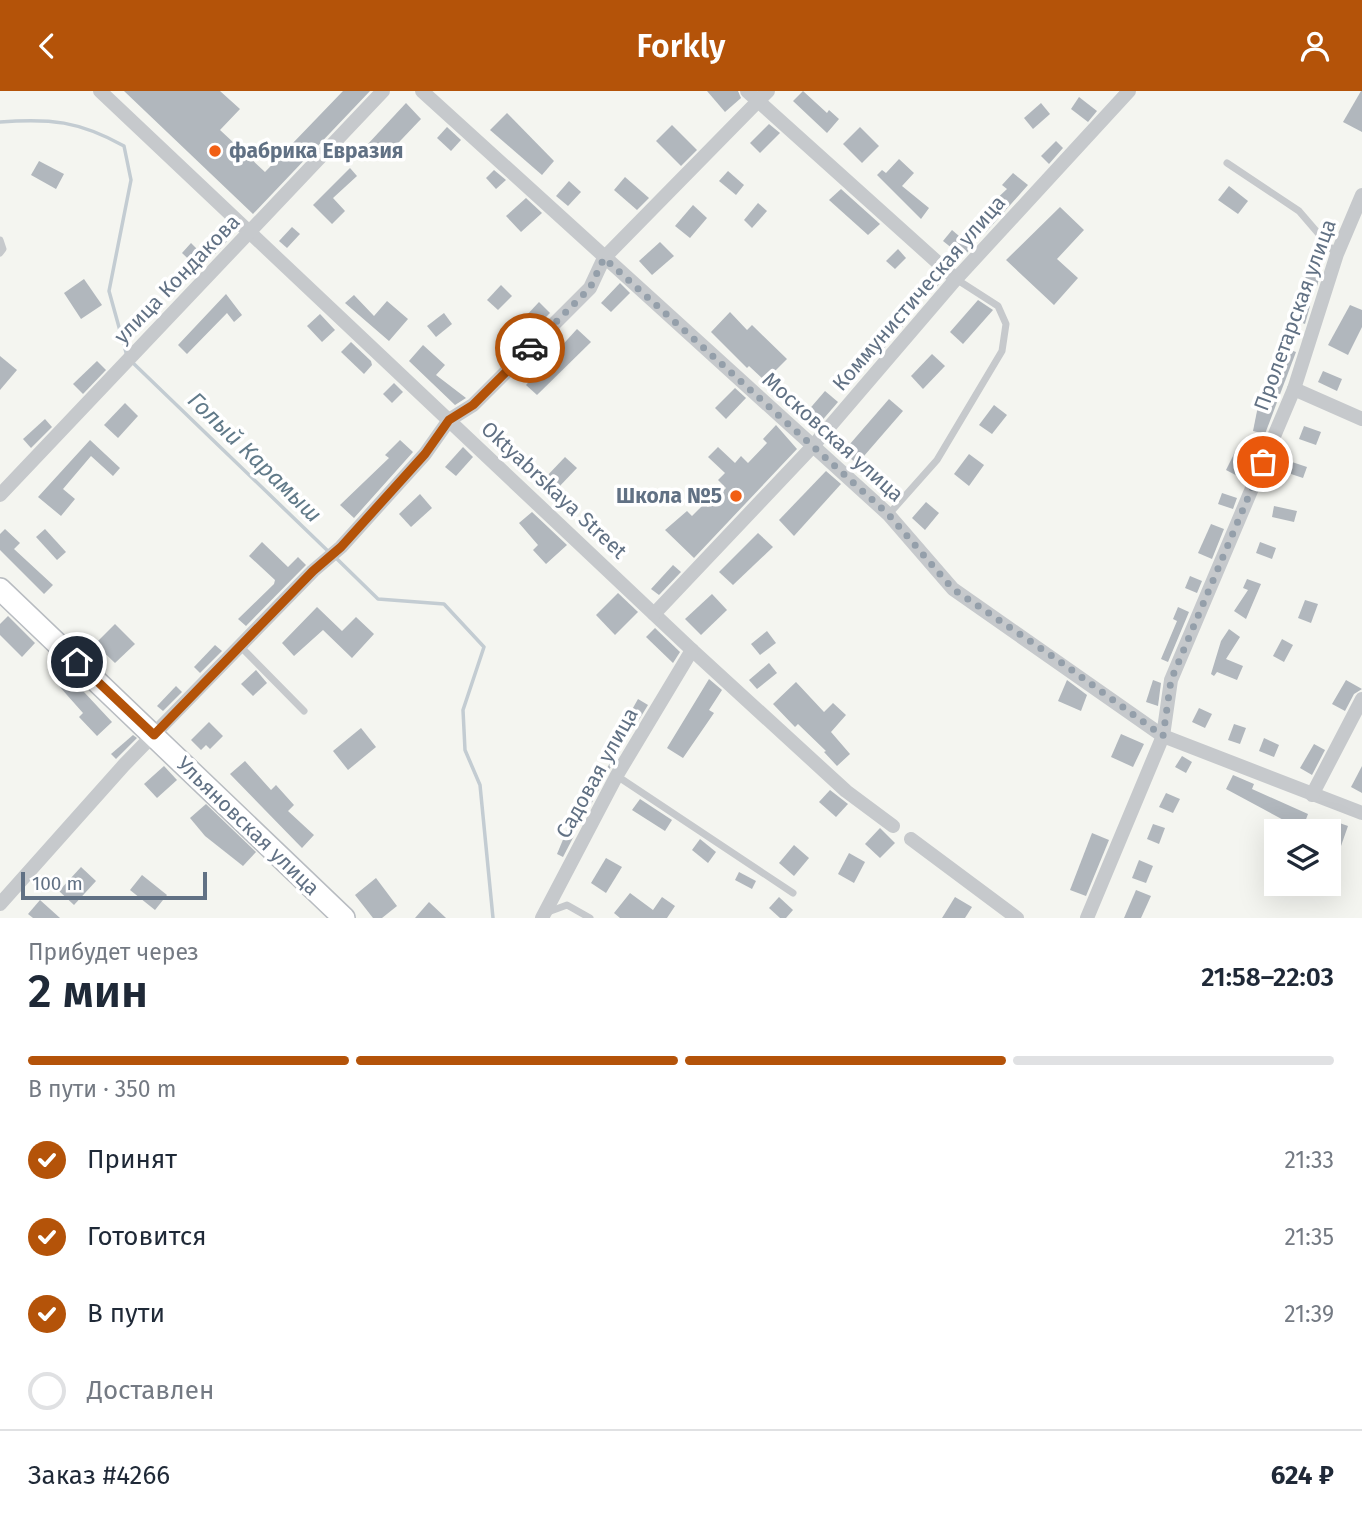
<!DOCTYPE html>
<html lang="ru">
<head>
<meta charset="utf-8">
<style>
	body { margin:0; font-family:"Fira Sans",sans-serif; background:#f6f6f7; color:#1f2937; height:100vh; display:flex; flex-direction:column; font-size:26px; white-space:nowrap }
	* { box-sizing:border-box; margin:0 }
	p { font-size:23px; color:#747a83 }
	.icon { flex:none; width:38px; height:38px; fill:none; stroke:currentColor; stroke-width:2; stroke-linecap:round; stroke-linejoin:round }
	.map { position:relative; height:827px; overflow:hidden }
	.drawer { display:flex; flex-direction:column; background:#fff; flex:1 }
	.drawer>* { flex:none }
	.controls { position:absolute; left:1264px; top:728px; display:grid; gap:14px }
	.controls a { display:grid; place-items:center; width:77px; height:77px; border-radius:0px; background:#fff; box-shadow:0 7px 28px #0002; font-size:35px }
	.scale { position:absolute; left:21px; bottom:18px; width:186px; box-sizing:border-box; padding-left:7px; border:4px solid #617184; border-top:0; font-size:19px; line-height:24px; white-space:nowrap; color:#617184; -webkit-text-stroke:5px #fff; paint-order:stroke }
	.pin { position:absolute; display:grid; place-items:center; width:60px; height:60px; color:#fff; margin:-30px; border:4px solid #fff; border-radius:50%; box-shadow:0 2px 7px #0007 }
	.courier { position:absolute; display:grid; place-items:center; width:70px; height:70px; margin:-35px; border:5px solid #b45309; border-radius:50%; background:#fff; color:#222; box-shadow:0 2px 9px #0007 }
	.summary em { font-style:normal; font-weight:600 }
	.summary div { display:flex; flex-direction:column-reverse }
	.summary { display:flex; align-items:center; justify-content:space-between; height:119px; padding:0 28px }
	h1 { font-size:46px; font-weight:600; line-height:52px }
	.bar { display:grid; grid-template-columns:repeat(4,1fr); gap:10px 7px; align-content:center; height:84px; padding:0 28px }
	.bar i { height:9px; border-radius:5px; background:#e0e1e3 }
	.bar .active { background:#b45309 }
	.bar p { grid-column:span 4 }
	.line { display:flex; align-items:center; gap:18px; padding:0 28px; border-top:2px solid #e0e1e3 }
	.line div { flex:1 }
	ol { padding:0 28px; list-style:none }
	li { display:flex; align-items:center; gap:21px; height:77px }
	li p { margin-inline-start:auto }
	li .icon { padding:7px; border-radius:50%; background:#b45309; color:#fff; stroke-width:4 }
	li:last-child { color:#747a83 }
	li i { width:38px; height:38px; border:4px solid #e0e1e3; border-radius:50% }
	header { display:flex; justify-content:space-between; align-items:center; height:91px; padding:0 28px; background:#b45309; color:#fff; font-size:32px; font-weight:600 }
	.map>svg:first-child { display:block }
</style>
</head>
<body>
<header><svg class="icon" aria-label="back" viewBox="0 0 24 24"><path d="M15 5l-7 7 7 7"/></svg>Forkly<svg class="icon" aria-label="person" viewBox="0 0 24 24"><circle cx="12" cy="8" r="4"/><path d="M4 21q1-7 8-7t8 7"/></svg></header>
<div class="map">
<svg width="1362" height="827" viewBox="0 0 1362 827">
	<rect width="100%" height="100%" fill="#f4f5f0"/>
	<g fill="none" stroke-linecap="round" stroke-linejoin="round">
		<g stroke="#c3ccd2" stroke-width="3.5">
			<path d="M0 31C50 27 79 30 124 55L131 89 109 200 127 265"/>
			<polyline points="132,271 330,462"/>
			<polyline points="336,467 378,508 444,513 484,556 463,619 465,659 480,694 493,827"/>
		</g>
	</g>
	<g fill="#b1b7bd">
		<polygon points="124,0 220,0 240,18 220,39 265,81 343,0 370,0 253,123"/>
		<polygon points="707,0 738,0 741,7 725,21"/>
		<polygon points="803,0 827,22 829,19 839,28 827,42 793,10"/>
		<polygon points="1361,0 1362,0 1362,41 1343,31"/>
		<polygon points="1079,6 1097,20 1088,31 1071,18"/>
		<polygon points="406,12 421,28 382,69 367,54"/>
		<polygon points="1041,12 1050,23 1033,38 1024,27"/>
		<polygon points="507,22 554,70 542,84 490,39"/>
		<polygon points="769,33 780,42 760,62 750,52"/>
		<polygon points="672,34 697,59 681,75 656,50"/>
		<polygon points="447,36 461,49 451,60 437,47"/>
		<polygon points="860,36 879,55 862,72 843,53"/>
		<polygon points="1056,50 1063,57 1049,73 1041,65"/>
		<polygon points="899,68 914,82 902,95 929,117 921,128 877,84 882,79 886,82"/>
		<polygon points="39,70 64,83 56,98 31,84"/>
		<polygon points="350,77 357,85 333,107 345,120 332,133 313,114"/>
		<polygon points="494,79 506,89 496,98 486,87"/>
		<polygon points="728,80 744,94 736,104 719,90"/>
		<polygon points="1013,82 1028,94 986,141 975,128 1007,98 1002,94"/>
		<polygon points="625,86 649,107 637,119 614,99"/>
		<polygon points="569,90 581,101 568,115 556,105"/>
		<polygon points="1229,95 1248,110 1238,123 1218,109"/>
		<polygon points="841,98 880,133 868,144 829,109"/>
		<polygon points="526,107 542,122 521,141 506,125"/>
		<polygon points="758,112 767,120 752,137 744,129"/>
		<polygon points="693,114 707,127 690,147 675,135"/>
		<polygon points="1060,116 1084,139 1057,168 1078,187 1054,214 1006,169"/>
		<polygon points="292,136 300,143 287,157 279,150"/>
		<polygon points="224,138 232,145 200,179 182,162 191,152 202,163"/>
		<polygon points="952,139 972,156 963,166 943,150"/>
		<polygon points="660,151 674,165 652,184 639,170"/>
		<polygon points="898,158 906,167 895,178 886,170"/>
		<polygon points="1309,176 1321,180 1317,195 1304,191"/>
		<polygon points="934,181 943,189 928,205 919,196"/>
		<polygon points="84,188 102,214 81,228 64,202"/>
		<polygon points="620,192 630,202 611,221 601,212"/>
		<polygon points="501,194 512,205 498,219 487,209"/>
		<polygon points="226,203 242,224 234,231 227,222 187,263 178,254"/>
		<polygon points="354,204 374,225 387,210 408,228 389,250 345,212"/>
		<polygon points="978,209 993,219 963,253 950,241"/>
		<polygon points="1298,209 1310,215 1305,233 1290,227"/>
		<polygon points="539,211 550,222 507,266 497,256"/>
		<polygon points="1350,214 1362,219 1362,236 1348,264 1328,254"/>
		<polygon points="730,221 747,239 752,234 787,268 765,290 749,275 747,277 711,241"/>
		<polygon points="444,222 452,233 436,246 427,235"/>
		<polygon points="320,223 335,239 322,251 307,235"/>
		<polygon points="897,228 903,235 881,261 873,253"/>
		<polygon points="577,238 591,251 537,304 526,294"/>
		<polygon points="351,251 371,270 372,274 364,283 341,261"/>
		<polygon points="423,254 445,274 436,284 466,307 455,314 409,270"/>
		<polygon points="1279,255 1296,261 1265,343 1253,340 1259,310"/>
		<polygon points="932,263 945,275 923,298 911,285"/>
		<polygon points="0,265 17,279 0,299"/>
		<polygon points="97,270 106,279 83,303 73,293"/>
		<polygon points="1323,280 1342,288 1337,300 1318,291"/>
		<polygon points="394,292 403,301 392,312 383,303"/>
		<polygon points="735,297 746,307 726,328 715,317"/>
		<polygon points="825,300 838,311 819,333 806,322"/>
		<polygon points="889,308 903,320 857,373 843,361"/>
		<polygon points="125,312 138,325 118,347 104,334"/>
		<polygon points="994,314 1007,324 992,343 979,334"/>
		<polygon points="45,328 52,336 31,357 23,348"/>
		<polygon points="776,334 797,358 694,467 665,439 687,420 692,425 704,413 708,416 726,397 718,389 725,382 708,366 718,356 735,372 741,365 748,372 767,352 763,348"/>
		<polygon points="1304,335 1321,341 1316,354 1299,348"/>
		<polygon points="90,349 120,377 113,385 91,365 63,398 75,408 61,425 38,406"/>
		<polygon points="400,349 413,361 354,427 340,414 389,367 385,364"/>
		<polygon points="463,356 473,366 456,385 445,376"/>
		<polygon points="1237,357 1255,366 1245,389 1226,379"/>
		<polygon points="969,363 984,374 969,395 954,383"/>
		<polygon points="565,366 577,377 557,398 545,387"/>
		<polygon points="1292,371 1307,376 1303,387 1288,382"/>
		<polygon points="826,380 841,393 794,445 779,429"/>
		<polygon points="1222,402 1237,407 1233,418 1218,413"/>
		<polygon points="420,403 432,417 411,436 399,423"/>
		<polygon points="926,411 939,422 925,439 912,427"/>
		<polygon points="1274,415 1297,420 1294,431 1272,426"/>
		<polygon points="532,421 567,454 546,473 533,459 538,454 519,432"/>
		<polygon points="1211,433 1224,438 1212,468 1198,462"/>
		<polygon points="5,438 20,452 14,458 53,494 44,503 0,459 0,443"/>
		<polygon points="45,438 66,461 57,469 36,446"/>
		<polygon points="758,442 773,456 733,494 719,481"/>
		<polygon points="262,451 288,476 298,466 306,474 246,535 238,528 274,493 275,489 249,465"/>
		<polygon points="1260,451 1276,457 1272,468 1256,462"/>
		<polygon points="673,474 681,481 659,504 651,498"/>
		<polygon points="1190,485 1202,490 1197,502 1185,497"/>
		<polygon points="1247,488 1261,493 1246,528 1234,520 1248,499 1243,497"/>
		<polygon points="618,502 638,521 615,544 596,524"/>
		<polygon points="712,503 727,519 701,544 685,528"/>
		<polygon points="1305,509 1318,513 1311,532 1298,527"/>
		<polygon points="317,516 342,540 356,526 374,543 352,567 323,539 294,565 282,552"/>
		<polygon points="1178,516 1189,521 1168,571 1161,568 1177,530 1173,528"/>
		<polygon points="8,525 35,552 22,566 0,544 0,533"/>
		<polygon points="115,533 135,553 115,572 95,553"/>
		<polygon points="655,537 680,561 673,572 646,546"/>
		<polygon points="1229,538 1240,546 1226,568 1243,575 1237,589 1217,581 1214,585 1211,583 1221,550"/>
		<polygon points="767,540 776,552 760,564 751,553"/>
		<polygon points="1282,548 1293,554 1284,571 1273,565"/>
		<polygon points="215,554 222,560 200,582 194,576"/>
		<polygon points="769,572 777,582 757,598 749,589"/>
		<polygon points="256,579 267,592 253,605 241,593"/>
		<polygon points="70,586 112,631 97,645 79,626 83,622 59,595"/>
		<polygon points="709,588 722,599 709,619 714,622 683,667 667,657"/>
		<polygon points="1067,589 1087,604 1081,620 1058,610"/>
		<polygon points="1153,589 1161,592 1158,615 1146,611"/>
		<polygon points="1346,589 1362,598 1354,603 1345,620 1332,613"/>
		<polygon points="796,591 824,621 833,612 846,624 831,641 850,663 837,675 824,661 826,660 798,633 795,636 773,613"/>
		<polygon points="176,595 182,601 163,620 157,615"/>
		<polygon points="638,608 648,614 629,645 620,640"/>
		<polygon points="1199,617 1212,623 1205,637 1192,631"/>
		<polygon points="209,631 223,645 210,658 206,654 201,659 191,649"/>
		<polygon points="1234,633 1246,637 1240,653 1228,649"/>
		<polygon points="361,637 376,656 348,679 333,660"/>
		<polygon points="1121,643 1144,653 1133,676 1111,666"/>
		<polygon points="133,644 137,647 116,668 111,663"/>
		<polygon points="1264,647 1279,654 1274,666 1259,660"/>
		<polygon points="1314,653 1325,659 1312,684 1300,677"/>
		<polygon points="614,665 616,666 588,719 584,717"/>
		<polygon points="1182,665 1192,671 1186,682 1175,676"/>
		<polygon points="245,670 271,699 276,694 294,714 288,720 314,744 302,757 230,683"/>
		<polygon points="164,675 177,689 157,707 144,693"/>
		<polygon points="1362,675 1362,702 1351,696"/>
		<polygon points="1233,684 1254,693 1252,698 1308,723 1302,739 1226,698"/>
		<polygon points="830,699 848,713 836,726 819,711"/>
		<polygon points="1166,702 1180,708 1173,722 1159,716"/>
		<polygon points="640,708 672,729 665,740 632,719"/>
		<polygon points="206,713 256,761 243,775 205,745 190,727"/>
		<polygon points="1331,729 1348,735 1341,755 1328,750"/>
		<polygon points="1153,733 1165,737 1159,753 1147,748"/>
		<polygon points="880,737 895,752 880,767 865,753"/>
		<polygon points="567,739 575,743 563,766 557,763"/>
		<polygon points="1092,742 1109,749 1086,805 1070,799"/>
		<polygon points="700,748 716,761 708,772 692,759"/>
		<polygon points="794,754 809,767 794,785 779,772"/>
		<polygon points="849,762 865,771 854,792 838,783"/>
		<polygon points="1328,762 1339,767 1329,793 1328,793"/>
		<polygon points="606,767 622,776 606,802 591,792"/>
		<polygon points="1139,769 1153,775 1146,792 1132,787"/>
		<polygon points="81,776 96,790 74,814 59,800"/>
		<polygon points="739,781 756,790 752,798 735,789"/>
		<polygon points="142,784 167,804 155,819 130,799"/>
		<polygon points="376,787 397,815 382,827 373,827 355,804"/>
		<polygon points="1136,799 1151,805 1141,827 1124,827"/>
		<polygon points="630,802 653,819 662,806 675,815 667,827 620,827 614,822"/>
		<polygon points="779,806 793,819 786,827 780,827 769,817"/>
		<polygon points="955,806 972,816 965,827 942,827"/>
		<polygon points="40,809 60,827 33,827 28,823"/>
		<polygon points="429,811 446,827 415,827"/>
	</g>
	<g fill="none" stroke-linecap="round" stroke-linejoin="round">
		<g stroke="#b8bcc1" stroke-width="24">
			<polyline id="secondary" points="0,498 344,827"/>
		</g>
		<g stroke="#c6c9cc" stroke-width="7">
			<polyline points="1227,72 1299,120 1336,163"/>
			<polyline points="0,149 3,158 0,162"/>
			<polyline points="889,423 937,369 1002,260 1006,233 998,215 956,188"/>
			<polyline points="240,555 304,620"/>
			<polyline points="617,685 793,802"/>
			<polyline points="548,821 567,814 590,827"/>
		</g>
		<g stroke="#c6c9cc" stroke-width="14">
			<polyline points="100,0 692,559 846,700 893,735"/>
			<polyline points="422,0 888,423 953,498 1163,645 1362,722"/>
			<polyline points="747,0 956,188"/>
			<polyline points="1294,298 1362,328"/>
			<polyline points="0,404 383,0"/>
			<polyline points="654,523 813,355 956,188 1129,0"/>
			<polyline points="1312,704 1362,608"/>
			<polyline points="911,748 1017,827"/>
			<polyline points="0,813 124,674 313,480 341,456 425,363 449,329 473,314 590,197 604,167 768,0"/>
			<polyline points="542,827 617,684 692,559"/>
			<polyline points="1087,827 1163,645 1171,589 1294,298 1337,163 1362,104"/>
		</g>
		<use href="#secondary" stroke="#fff" stroke-width="21"/>
	</g>
	<g fill="none" stroke-linecap="round" stroke-linejoin="round">
		<polyline stroke="#949faa" stroke-width="7" stroke-dasharray="0 12.6" points="530,257 590,197 604,167 888,423 953,498 1055,567 1163,645 1171,589 1263,371"/>
		<polyline stroke="#b45309" stroke-width="9" points="77,571 154,644 313,480 341,456 425,363 449,329 473,314 530,257"/>
	</g>
	<g fill="#f15f14" stroke="#fff" stroke-width="2.5">
		<circle cx="215" cy="60" r="7"/>
		<circle cx="736" cy="405" r="7"/>
	</g>
	<g text-anchor="middle" dominant-baseline="central" stroke-width="7" stroke-linejoin="round" paint-order="stroke">
		<g font-size="21" font-weight="bold" fill="#617184" stroke="#fff" text-anchor="start">
			<text x="229" y="60">фабрика Евразия</text>
			<text x="722" y="405" text-anchor="end">Школа №5</text>
		</g>
		<g font-size="21" fill="#617184" stroke="#fff">
			<text transform="translate(177 188) rotate(-46)">улица Кондакова</text>
			<text transform="translate(919 202) rotate(-49)">Коммунистическая улица</text>
			<text transform="translate(1295 224) rotate(-70)">Пролетарская улица</text>
			<text transform="translate(833 346) rotate(42)">Московская улица</text>
			<text transform="translate(554 399) rotate(43)">Oktyabrskaya Street</text>
			<text transform="translate(597 682) rotate(-61)">Садовая улица</text>
			<text transform="translate(248 735) rotate(44)">Ульяновская улица</text>
		</g>
		<g font-size="23" font-style="italic" fill="#617a89" stroke="#fff">
			<text transform="translate(255 366) rotate(44)">Голый Карамыш</text>
		</g>
	</g>
</svg>
<div class="controls">
<a><svg class="icon" aria-label="layers" viewBox="0 0 24 24"><path d="M12 4l9 5-9 5-9-5zM3 14l9 5 9-5"/></svg></a>
</div>
<div class="scale">100 m</div>
<div class="pin" style="left:1263px;top:371px;background:#ea580c"><svg class="icon" aria-label="bag" viewBox="0 0 24 24"><path d="M5 8h14l-1 12H6zM9 8a3 3 0 0 1 6 0"/></svg></div>
<div class="pin" style="left:77px;top:571px;background:#1f2937"><svg class="icon" aria-label="home" viewBox="0 0 24 24"><path d="M3 11l9-7 9 7M6 9v11h12V9"/></svg></div>
<div class="courier" style="left:530px;top:257px"><svg class="icon" aria-label="car" viewBox="0 0 24 24"><path d="M5 17H2v-5l4-1 3-4h7l3 4 3 1v5h-3M9 17h6M6 11h13"/><circle cx="7" cy="17" r="2"/><circle cx="17" cy="17" r="2"/></svg></div>
</div>
<section class="drawer">
<div class="summary"><div><h1>2 мин</h1><p>Прибудет через</p></div><em>21:58–22:03</em></div>
<div class="bar"><i class="active"></i><i class="active"></i><i class="active"></i><i></i><p>В пути · 350 m</p></div>
<ol>
<li><svg class="icon" aria-label="check" viewBox="0 0 24 24"><path d="M5 12l5 5 9-10"/></svg>Принят<p>21:33</p></li>
<li><svg class="icon" aria-label="check" viewBox="0 0 24 24"><path d="M5 12l5 5 9-10"/></svg>Готовится<p>21:35</p></li>
<li><svg class="icon" aria-label="check" viewBox="0 0 24 24"><path d="M5 12l5 5 9-10"/></svg>В пути<p>21:39</p></li>
<li><i></i>Доставлен</li>
</ol>
<div class="line" style="height:91px"><div>Заказ #4266</div><b>624 ₽</b></div>
</section>
</body>
</html>
